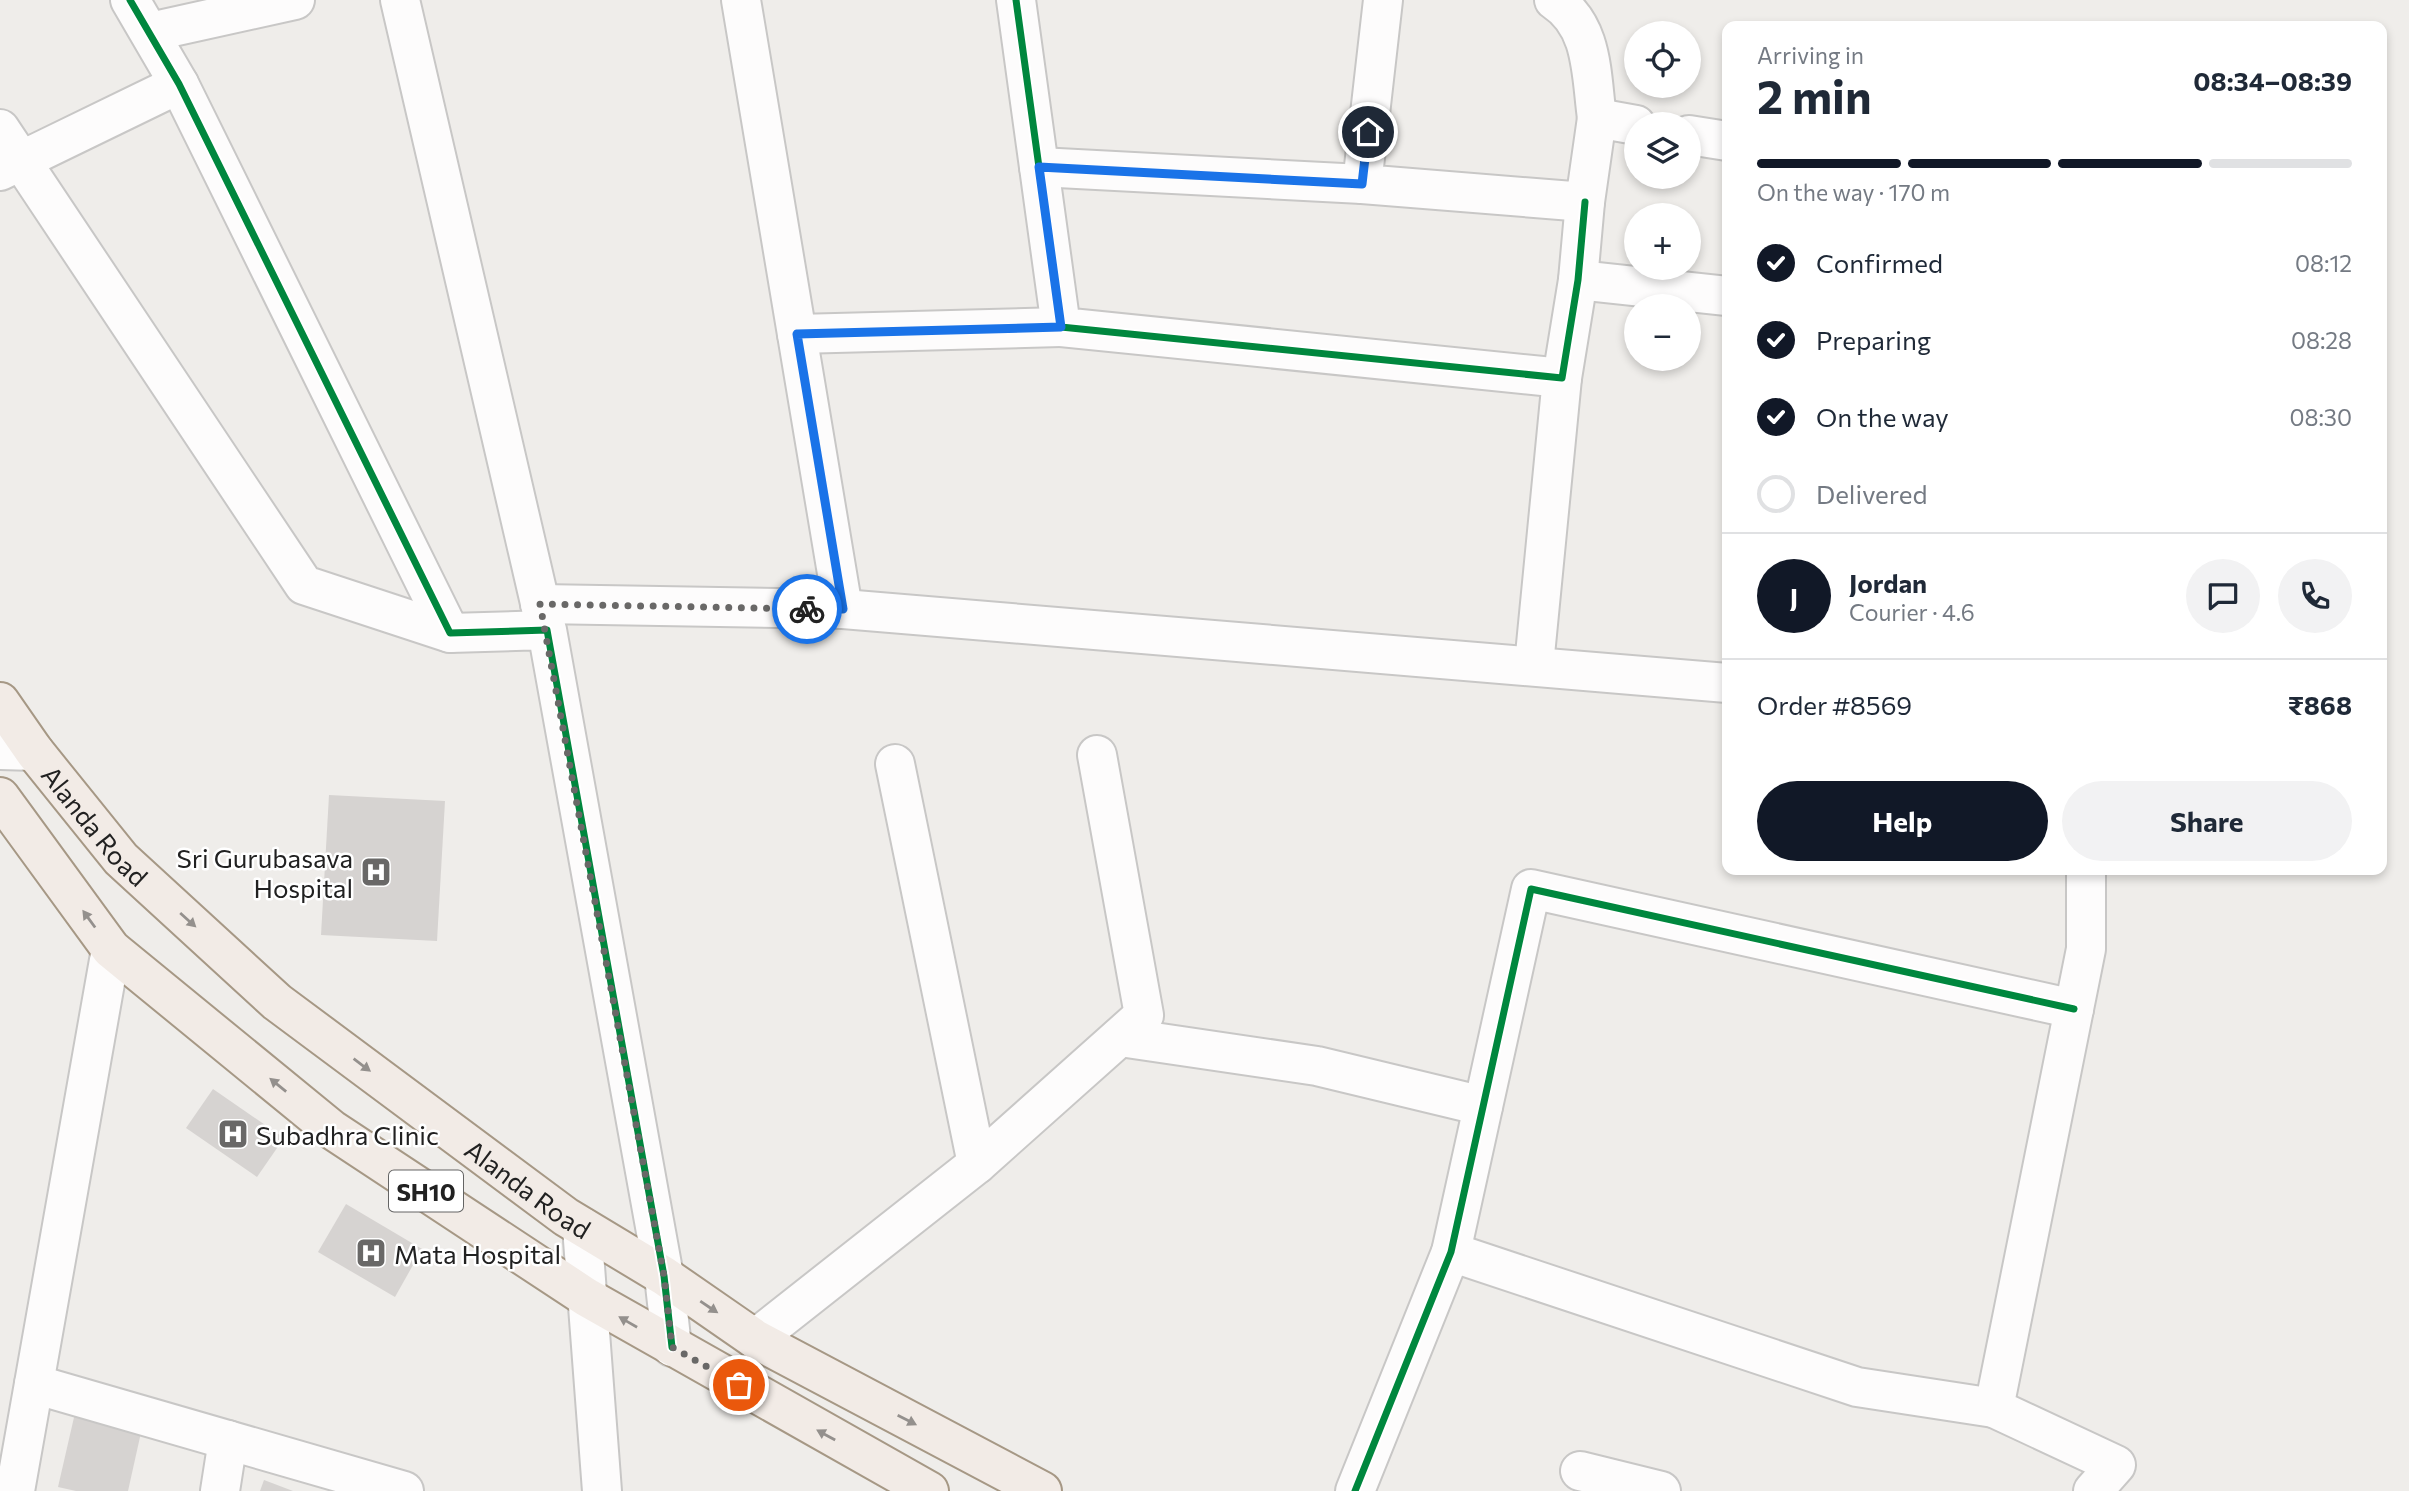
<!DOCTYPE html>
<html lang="en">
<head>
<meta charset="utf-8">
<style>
	body { margin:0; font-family:Commissioner,sans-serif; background:#f2f2f3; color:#1f2937; height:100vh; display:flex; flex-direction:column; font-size:26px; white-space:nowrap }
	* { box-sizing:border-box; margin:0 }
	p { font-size:23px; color:#747a83 }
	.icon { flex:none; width:38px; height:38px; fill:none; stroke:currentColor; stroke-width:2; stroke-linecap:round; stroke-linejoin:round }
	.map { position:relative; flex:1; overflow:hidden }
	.drawer { position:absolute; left:1722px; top:21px; width:665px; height:854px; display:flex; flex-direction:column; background:#fff; border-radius:14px; box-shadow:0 4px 10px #0003 }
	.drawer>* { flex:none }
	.tools { position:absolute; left:1624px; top:21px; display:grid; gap:14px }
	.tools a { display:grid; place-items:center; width:77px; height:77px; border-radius:50%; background:#fff; box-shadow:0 4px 10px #0003; font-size:35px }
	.pin { position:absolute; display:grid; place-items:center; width:60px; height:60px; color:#fff; margin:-30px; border:4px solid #fff; border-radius:50%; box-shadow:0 2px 7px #0007 }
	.courier { position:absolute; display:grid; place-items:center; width:70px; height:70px; margin:-35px; border:5px solid #1a73e8; border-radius:50%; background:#fff; color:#222; box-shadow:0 2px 9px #0007 }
	.overview em { font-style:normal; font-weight:700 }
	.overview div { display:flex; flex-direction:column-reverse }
	.overview { display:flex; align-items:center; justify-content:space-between; height:119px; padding:0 35px }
	h1 { font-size:46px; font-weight:700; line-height:52px }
	.bar { display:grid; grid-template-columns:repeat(4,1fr); gap:10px 7px; align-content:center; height:84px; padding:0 35px }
	.bar i { height:9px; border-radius:5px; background:#e0e1e3 }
	.bar .current { background:#111827 }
	.bar p { grid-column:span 4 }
	.line { display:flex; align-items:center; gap:18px; padding:0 35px; border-top:2px solid #e0e1e3 }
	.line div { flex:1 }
	.round { display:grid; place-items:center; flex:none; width:74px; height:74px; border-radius:37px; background:#f2f2f3 }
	ol { padding:0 35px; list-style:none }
	li { display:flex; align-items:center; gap:21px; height:77px }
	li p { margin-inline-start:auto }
	li .icon { padding:7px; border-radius:50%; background:#111827; color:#fff; stroke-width:4 }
	li:last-child { color:#747a83 }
	li i { width:38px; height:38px; border:4px solid #e0e1e3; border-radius:50% }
	.button { display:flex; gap:14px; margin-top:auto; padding:14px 35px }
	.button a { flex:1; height:80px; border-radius:42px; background:#111827; color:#fff; font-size:28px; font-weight:700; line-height:80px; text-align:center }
	.button a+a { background:#f2f2f3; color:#1f2937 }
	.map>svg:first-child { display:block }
</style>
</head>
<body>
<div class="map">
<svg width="2409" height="1491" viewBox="0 0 2409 1491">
	<rect width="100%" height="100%" fill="#efedea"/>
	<g fill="#d6d3d1">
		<polygon points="329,795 445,801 437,941 321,935"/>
		<polygon points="213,1089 284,1138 257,1177 186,1128"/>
		<polygon points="346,1204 422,1249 395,1297 318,1252"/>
		<polygon points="75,1413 142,1428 128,1491 76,1491 58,1487"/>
		<polygon points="264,1480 293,1491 260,1491"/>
	</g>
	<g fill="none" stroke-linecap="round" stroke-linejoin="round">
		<g stroke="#c8c7c6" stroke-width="42">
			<g id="minor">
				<polyline points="130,0 179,84 450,633 547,630 664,1276 672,1347"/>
				<polyline points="400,0 546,629"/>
				<polyline points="1016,0 1061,327 1562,378 1578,280 1585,202"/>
				<polyline points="1383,0 1362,184 1585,202 1597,118 1636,125"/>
				<path d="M1554 0C1594 26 1591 75 1597 118"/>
				<polyline points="150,32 295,0"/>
				<polyline points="0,129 304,585 450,633"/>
				<polyline points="1689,135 1727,141"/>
				<polyline points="1039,167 1362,184"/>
				<polyline points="0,171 179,84"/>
				<polyline points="1578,280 1727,296"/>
				<polyline points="797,334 1061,327"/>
				<polyline points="540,604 843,609 741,0"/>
				<polyline points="843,609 1727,683"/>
				<polyline points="1534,665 1562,378"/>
				<polyline points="0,750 34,751"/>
				<polyline points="895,764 977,1164"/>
				<polyline points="2086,870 2086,949 1994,1408 2116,1465 2093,1491"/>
				<polyline points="1120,1037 1317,1066 1483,1106"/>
				<polyline points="582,1227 602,1491"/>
				<polyline points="1451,1252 1857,1387 1994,1408"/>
				<polyline points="755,1339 977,1164 1144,1015 1097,755"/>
				<polyline points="34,1384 404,1491"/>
				<polyline points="1580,1471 1661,1491"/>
				<polyline points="15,1491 111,949"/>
				<polyline points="220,1491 228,1440"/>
				<polyline points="1355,1491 1451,1252 1531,889 2074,1009"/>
			</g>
		</g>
		<g stroke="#a69885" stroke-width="42">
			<g id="major">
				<path id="s1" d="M0 702 34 751 121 859 277 1002 566 1217 664 1276 755 1339 1042 1491"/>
				<polyline points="0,797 111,949 331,1129 586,1297 929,1491"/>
			</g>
		</g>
		<use href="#minor" stroke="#fdfcfc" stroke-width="38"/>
		<use href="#major" stroke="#f2ebe6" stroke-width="38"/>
		<g stroke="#fff" stroke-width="11">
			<g id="cycleway">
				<polyline points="130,0 179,84 450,633 547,630 664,1276 672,1347"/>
				<polyline points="1016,0 1061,327 1562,378 1578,280 1585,202"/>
				<polyline points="1355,1491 1451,1252 1531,889 2074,1009"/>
			</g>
		</g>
		<use href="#cycleway" stroke="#00873e" stroke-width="7"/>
	</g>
	<defs><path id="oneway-solid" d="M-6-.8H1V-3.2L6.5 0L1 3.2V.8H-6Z" transform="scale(1.75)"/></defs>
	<g fill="#94908d">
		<use href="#oneway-solid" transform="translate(89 919) rotate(-126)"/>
		<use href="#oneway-solid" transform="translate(188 920) rotate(42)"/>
		<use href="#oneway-solid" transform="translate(362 1065) rotate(37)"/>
		<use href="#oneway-solid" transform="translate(278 1085) rotate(-141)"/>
		<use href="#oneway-solid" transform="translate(709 1307) rotate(34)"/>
		<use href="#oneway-solid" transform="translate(628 1322) rotate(-150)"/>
		<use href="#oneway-solid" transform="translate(907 1420) rotate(27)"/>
		<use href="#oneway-solid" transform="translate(826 1435) rotate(-151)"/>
	</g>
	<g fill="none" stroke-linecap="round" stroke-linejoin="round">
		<polyline stroke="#696867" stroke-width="7" stroke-dasharray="0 12.6" points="739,1385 672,1347 664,1276 540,604 807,609"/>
		<polyline stroke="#1a73e8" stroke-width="9" points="807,609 843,609 797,334 1061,327 1039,167 1362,184 1368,132"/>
	</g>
	<defs>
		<g id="hospital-square" transform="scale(1.575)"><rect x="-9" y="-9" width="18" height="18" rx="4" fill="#696867" stroke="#fff"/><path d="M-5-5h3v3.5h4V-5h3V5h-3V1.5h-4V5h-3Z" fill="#fff"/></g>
	</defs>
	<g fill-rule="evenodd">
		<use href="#hospital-square" x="376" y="872"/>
		<use href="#hospital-square" x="233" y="1134"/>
		<use href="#hospital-square" x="371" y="1253"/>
	</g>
	<g text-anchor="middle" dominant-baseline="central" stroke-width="5" stroke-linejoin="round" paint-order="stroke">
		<rect fill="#fff" stroke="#646464" stroke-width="2" x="389" y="1170.5" width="74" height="41" rx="5"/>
		<g font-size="24" font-weight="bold" fill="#212121">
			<text x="426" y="1191">SH10</text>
		</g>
		<g font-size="26" fill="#212121" stroke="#fff">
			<text stroke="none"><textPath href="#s1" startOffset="156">Alanda Road</textPath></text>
			<text stroke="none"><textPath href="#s1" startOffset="723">Alanda Road</textPath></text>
		</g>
		<g font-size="26" fill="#212121" stroke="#fff" text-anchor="start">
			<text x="353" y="857" text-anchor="end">Sri Gurubasava<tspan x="353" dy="30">Hospital</tspan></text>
			<text x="256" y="1134">Subadhra Clinic</text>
			<text x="394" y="1253">Mata Hospital</text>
		</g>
	</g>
</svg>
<div class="tools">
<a><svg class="icon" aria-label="locate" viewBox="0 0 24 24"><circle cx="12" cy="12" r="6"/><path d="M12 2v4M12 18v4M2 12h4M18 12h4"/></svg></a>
<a><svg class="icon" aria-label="layers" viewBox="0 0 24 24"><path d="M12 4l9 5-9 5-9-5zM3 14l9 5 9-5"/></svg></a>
<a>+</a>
<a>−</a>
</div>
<div class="pin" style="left:739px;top:1385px;background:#ea580c"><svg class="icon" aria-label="bag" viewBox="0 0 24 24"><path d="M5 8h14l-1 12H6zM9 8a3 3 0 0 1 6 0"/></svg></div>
<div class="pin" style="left:1368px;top:132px;background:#1f2937"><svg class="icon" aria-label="home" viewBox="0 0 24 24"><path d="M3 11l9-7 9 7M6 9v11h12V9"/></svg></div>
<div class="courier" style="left:807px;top:609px"><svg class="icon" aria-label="bike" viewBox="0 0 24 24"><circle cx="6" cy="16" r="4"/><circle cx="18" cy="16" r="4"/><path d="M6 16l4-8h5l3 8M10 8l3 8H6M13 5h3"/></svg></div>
<section class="drawer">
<div class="overview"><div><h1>2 min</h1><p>Arriving in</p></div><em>08:34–08:39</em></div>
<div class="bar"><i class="current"></i><i class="current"></i><i class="current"></i><i></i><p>On the way · 170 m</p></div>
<ol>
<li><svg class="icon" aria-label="check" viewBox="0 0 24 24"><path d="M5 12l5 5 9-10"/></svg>Confirmed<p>08:12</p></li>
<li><svg class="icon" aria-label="check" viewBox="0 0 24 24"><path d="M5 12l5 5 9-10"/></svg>Preparing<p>08:28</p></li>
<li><svg class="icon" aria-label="check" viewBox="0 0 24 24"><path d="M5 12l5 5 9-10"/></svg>On the way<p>08:30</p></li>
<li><i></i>Delivered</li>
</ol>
<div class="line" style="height:126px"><b class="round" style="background:#111827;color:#fff">J</b><div><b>Jordan</b><p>Courier · 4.6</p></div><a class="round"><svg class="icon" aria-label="chat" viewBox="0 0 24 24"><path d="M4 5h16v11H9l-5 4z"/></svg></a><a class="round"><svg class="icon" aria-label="phone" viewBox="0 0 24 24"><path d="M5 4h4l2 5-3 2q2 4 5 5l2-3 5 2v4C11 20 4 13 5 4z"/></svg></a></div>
<div class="line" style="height:91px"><div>Order #8569</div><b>₹868</b></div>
<div class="button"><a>Help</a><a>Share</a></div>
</section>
</div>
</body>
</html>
